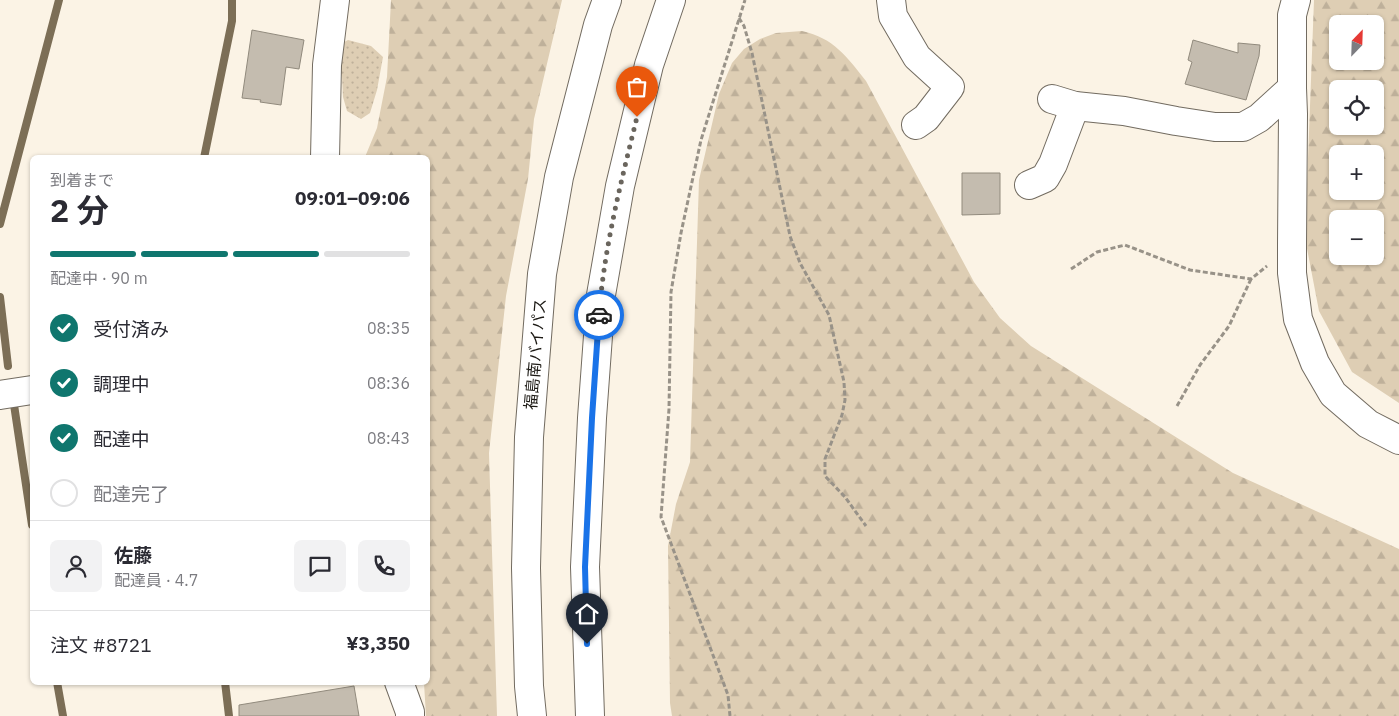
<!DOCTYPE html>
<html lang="ja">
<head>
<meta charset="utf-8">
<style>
	body { margin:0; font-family:"IBM Plex Sans","Noto Sans JP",sans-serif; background:#f2f2f3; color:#2b2b33; height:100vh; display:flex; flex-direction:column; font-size:19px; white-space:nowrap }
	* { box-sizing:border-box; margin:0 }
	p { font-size:16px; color:#7c7c81 }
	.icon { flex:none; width:28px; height:28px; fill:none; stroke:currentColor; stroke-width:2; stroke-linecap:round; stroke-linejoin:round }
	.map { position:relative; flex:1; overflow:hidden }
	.sheet { position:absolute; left:30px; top:155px; width:400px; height:530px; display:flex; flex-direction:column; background:#fff; border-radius:8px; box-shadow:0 1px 4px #0004 }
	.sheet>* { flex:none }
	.needle { width:32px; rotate:23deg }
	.fabs { position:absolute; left:1329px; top:15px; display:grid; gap:10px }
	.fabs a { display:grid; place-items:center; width:55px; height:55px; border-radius:8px; background:#fff; box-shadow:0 1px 4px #0004; font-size:25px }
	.pin { position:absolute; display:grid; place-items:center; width:42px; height:42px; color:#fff; margin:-51px -21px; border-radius:50% 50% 50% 0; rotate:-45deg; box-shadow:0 0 5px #0007 }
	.pin .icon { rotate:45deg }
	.courier { position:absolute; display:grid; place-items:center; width:50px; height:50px; margin:-25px; border:4px solid #1a73e8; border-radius:50%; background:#fff; color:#222; box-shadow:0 1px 6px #0007 }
	.overview em { font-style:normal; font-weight:700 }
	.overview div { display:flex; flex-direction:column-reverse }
	.overview { display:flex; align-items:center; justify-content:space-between; height:85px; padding:0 20px }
	h1 { font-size:32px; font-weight:700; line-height:38px }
	.bar { display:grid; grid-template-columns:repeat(4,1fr); gap:8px 5px; align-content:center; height:60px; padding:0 20px }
	.bar i { height:6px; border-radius:4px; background:#e1e1e2 }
	.bar .on { background:#0f766e }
	.bar p { grid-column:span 4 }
	.line { display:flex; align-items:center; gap:12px; padding:0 20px; border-top:1px solid #e1e1e2 }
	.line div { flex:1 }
	.round { display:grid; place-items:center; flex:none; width:52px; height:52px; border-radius:8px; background:#f2f2f3 }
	ol { padding:0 20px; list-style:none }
	li { display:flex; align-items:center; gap:15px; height:55px }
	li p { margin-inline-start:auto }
	li .icon { padding:5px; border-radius:50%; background:#0f766e; color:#fff; stroke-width:4 }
	li:last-child { color:#7c7c81 }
	li i { width:28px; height:28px; border:2px solid #e1e1e2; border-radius:50% }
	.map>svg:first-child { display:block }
</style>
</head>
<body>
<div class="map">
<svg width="1399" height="716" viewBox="0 0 1399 716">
	<defs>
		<pattern id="forest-firs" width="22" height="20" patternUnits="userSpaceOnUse" patternTransform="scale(1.25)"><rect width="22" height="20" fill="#deceb4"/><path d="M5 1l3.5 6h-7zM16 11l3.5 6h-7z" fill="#beb09a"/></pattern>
		<pattern id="park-dots" width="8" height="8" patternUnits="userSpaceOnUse" patternTransform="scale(1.25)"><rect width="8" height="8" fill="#deceb4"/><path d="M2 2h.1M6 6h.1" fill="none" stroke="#beb09a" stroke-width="1.8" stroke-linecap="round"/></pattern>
	</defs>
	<rect width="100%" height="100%" fill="#fbf3e5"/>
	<g fill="url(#forest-firs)" fill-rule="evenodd">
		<polygon points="391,0 562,0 534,119 528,179 506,296 489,453 497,716 426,716 424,683 428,682 428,158 365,157 377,128 387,77"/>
		<path d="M1314 0H1399V403L1352 372 1319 311 1305 238ZM1338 24H1375V61H1338ZM1338 89H1375V126H1338ZM1338 154H1375V191H1338ZM1338 219H1375V256H1338Z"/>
		<path d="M802 31C834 38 847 57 866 81L974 282 1000 318 1031 346 1233 473 1399 549V716H672L670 703 668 546 676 504 690 462 699 180 719 94 732 63 744 49 760 39 776 33Z"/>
	</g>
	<polygon fill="url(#park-dots)" points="348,40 371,46 383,57 377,90 370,113 361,119 347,111 343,97 342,76 333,48"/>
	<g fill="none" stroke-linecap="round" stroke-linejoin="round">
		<g stroke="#7c6e56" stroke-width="8">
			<polyline points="204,158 232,21 232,0"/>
			<polyline points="0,224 59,0"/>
			<polyline points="0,297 8,366"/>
			<polyline points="13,398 32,525"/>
			<polyline points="57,682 63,716"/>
			<polyline points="225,682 229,716"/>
		</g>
	</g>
	<g fill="#c4bcaf" stroke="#918a7d">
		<polygon points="252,30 304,40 299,69 286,67 281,105 260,102 261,100 242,98"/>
		<polygon points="1193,40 1238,53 1238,43 1260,45 1259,56 1246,100 1185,84 1192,62 1188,60"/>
		<polygon points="962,173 1000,173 1000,214 962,215"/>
		<polygon points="354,686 359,716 239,716 239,705"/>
	</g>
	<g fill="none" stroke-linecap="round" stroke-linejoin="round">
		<g stroke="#726b60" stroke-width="30">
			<g id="minor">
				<polyline points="891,0 893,16 917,57 950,87 926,118 916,125"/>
				<polyline points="1296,0 1292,15 1292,88 1293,114 1292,244 1292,273 1298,319 1315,363 1333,394 1368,424 1399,440"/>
				<polyline points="1052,99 1075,106 1124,111 1176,121 1215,127 1243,127 1259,118 1292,88"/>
				<polyline points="325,158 327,65 335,0"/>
				<polyline points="1029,185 1045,178 1053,164 1075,106"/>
				<polyline points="0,395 32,390"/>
				<polyline points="399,682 410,712 410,716"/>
			</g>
		</g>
		<g stroke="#726b60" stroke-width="30">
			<g id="highway">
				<polyline points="532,716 529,686 526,568 529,437 542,274 559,177 598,25 607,0"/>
				<polyline points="590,716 585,567 592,418 601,295 620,186 649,65 671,0"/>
			</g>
		</g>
		<g stroke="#989288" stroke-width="3" stroke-dasharray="5 2.5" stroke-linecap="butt">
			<polyline points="739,18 744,26 752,53 790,236 800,263 829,315 844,382 845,400 842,415 825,459 825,476 845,497 866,526"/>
			<polyline points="1071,269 1097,252 1125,245 1190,270 1251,279 1267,266"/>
			<polyline points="1177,406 1200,365 1229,326 1251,279"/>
			<polyline points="730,716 728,695 661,517 669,409 671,292 681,233 701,140 745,0"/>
		</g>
		<use href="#minor" stroke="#fff" stroke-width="28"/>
		<use href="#highway" stroke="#fff" stroke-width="28"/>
	</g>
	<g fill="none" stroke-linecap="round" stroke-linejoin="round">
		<path stroke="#6a655d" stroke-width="5" stroke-dasharray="0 9" d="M599 315C604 248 621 182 637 117"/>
		<polyline stroke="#1a73e8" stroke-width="6" points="587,644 585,567 592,418 599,315"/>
	</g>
	<g text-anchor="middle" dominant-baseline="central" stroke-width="5" stroke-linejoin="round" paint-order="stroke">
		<g font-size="16" fill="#1c1914" stroke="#fff">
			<text transform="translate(535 354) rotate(-85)">福島南バイパス</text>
		</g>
	</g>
</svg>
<div class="fabs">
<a><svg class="needle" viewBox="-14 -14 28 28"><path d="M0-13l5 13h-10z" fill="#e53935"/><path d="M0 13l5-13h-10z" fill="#7c7c81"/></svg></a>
<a><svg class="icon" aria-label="locate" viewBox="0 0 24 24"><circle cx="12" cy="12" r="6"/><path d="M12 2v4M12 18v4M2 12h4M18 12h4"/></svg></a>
<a>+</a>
<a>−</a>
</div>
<div class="pin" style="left:637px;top:117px;background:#ea580c"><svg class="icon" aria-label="bag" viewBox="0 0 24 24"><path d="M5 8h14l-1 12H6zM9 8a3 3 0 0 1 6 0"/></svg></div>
<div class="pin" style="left:587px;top:644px;background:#1f2937"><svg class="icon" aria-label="home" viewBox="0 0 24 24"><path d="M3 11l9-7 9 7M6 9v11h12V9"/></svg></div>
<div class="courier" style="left:599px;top:315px"><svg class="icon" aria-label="car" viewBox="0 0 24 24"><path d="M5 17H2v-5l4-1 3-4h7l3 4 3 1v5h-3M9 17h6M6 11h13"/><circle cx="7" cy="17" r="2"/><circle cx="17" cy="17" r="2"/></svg></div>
<section class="sheet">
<div class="overview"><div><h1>2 分</h1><p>到着まで</p></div><em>09:01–09:06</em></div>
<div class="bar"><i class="on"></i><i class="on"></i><i class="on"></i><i></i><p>配達中 · 90 m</p></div>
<ol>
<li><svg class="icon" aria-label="check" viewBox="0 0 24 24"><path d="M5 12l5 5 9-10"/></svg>受付済み<p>08:35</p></li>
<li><svg class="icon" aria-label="check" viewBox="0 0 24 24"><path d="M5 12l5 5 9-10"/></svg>調理中<p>08:36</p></li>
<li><svg class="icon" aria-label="check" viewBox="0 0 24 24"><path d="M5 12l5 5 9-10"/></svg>配達中<p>08:43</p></li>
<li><i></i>配達完了</li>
</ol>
<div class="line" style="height:90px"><a class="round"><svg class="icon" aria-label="person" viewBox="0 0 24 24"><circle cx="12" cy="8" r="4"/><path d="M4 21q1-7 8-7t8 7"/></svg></a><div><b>佐藤</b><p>配達員 · 4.7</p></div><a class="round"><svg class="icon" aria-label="chat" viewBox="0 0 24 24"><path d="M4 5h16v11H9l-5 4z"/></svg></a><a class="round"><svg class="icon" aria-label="phone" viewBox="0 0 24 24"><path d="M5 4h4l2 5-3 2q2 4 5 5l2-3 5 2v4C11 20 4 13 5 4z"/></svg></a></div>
<div class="line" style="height:65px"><div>注文 #8721</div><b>¥3,350</b></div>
</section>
</div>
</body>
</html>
